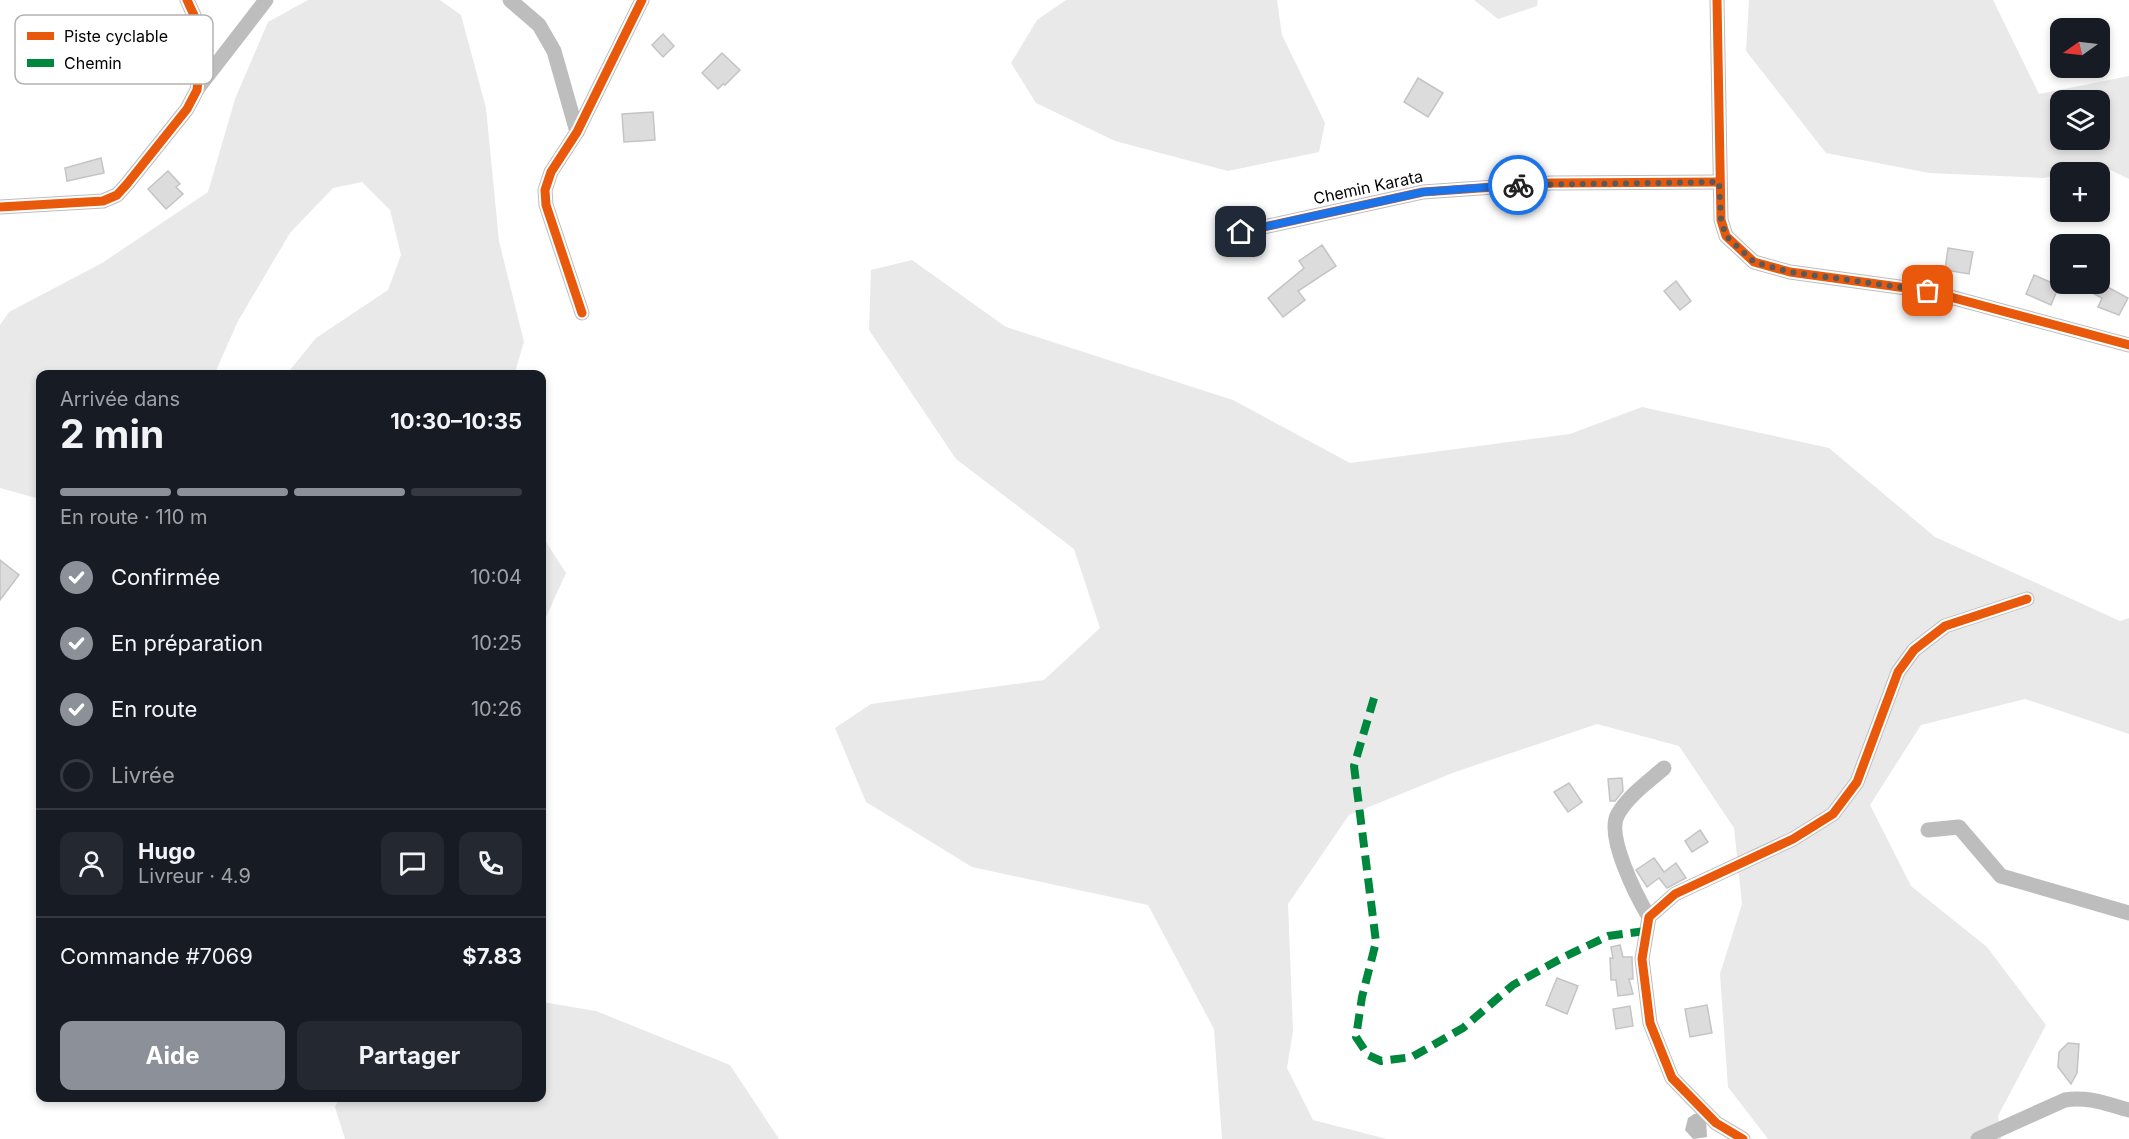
<!DOCTYPE html>
<html lang="fr">
<head>
<meta charset="utf-8">
<style>
	body { margin:0; font-family:Inter,sans-serif; background:#242831; color:#f1f3f6; height:100vh; display:flex; flex-direction:column; font-size:22px; white-space:nowrap }
	* { box-sizing:border-box; margin:0 }
	p { font-size:20px; color:#9ea1a6 }
	.icon { flex:none; width:33px; height:33px; fill:none; stroke:currentColor; stroke-width:2; stroke-linecap:round; stroke-linejoin:round }
	.map { position:relative; flex:1; overflow:hidden }
	.panel { position:absolute; left:36px; top:370px; width:510px; height:732px; display:flex; flex-direction:column; background:#171b24; border-radius:12px; box-shadow:0 3px 9px #0003 }
	.panel>* { flex:none }
	.needle { width:39px; rotate:256deg }
	.controls { position:absolute; left:2050px; top:18px; display:grid; gap:12px }
	.controls a { display:grid; place-items:center; width:60px; height:60px; border-radius:12px; background:#171b24; box-shadow:0 3px 9px #0003; font-size:30px }
	.pin { position:absolute; display:grid; place-items:center; width:51px; height:51px; color:#fff; margin:-26px; border-radius:12px; box-shadow:0 3px 9px #0006 }
	.courier { position:absolute; display:grid; place-items:center; width:60px; height:60px; margin:-30px; border:4px solid #1a73e8; border-radius:50%; background:#fff; color:#222; box-shadow:0 2px 8px #0007 }
	.overview em { font-style:normal; font-weight:700 }
	.overview div { display:flex; flex-direction:column-reverse }
	.overview { display:flex; align-items:center; justify-content:space-between; height:102px; padding:0 24px }
	h1 { font-size:39px; font-weight:700; line-height:45px }
	.bar { display:grid; grid-template-columns:repeat(4,1fr); gap:9px 6px; align-content:center; height:72px; padding:0 24px }
	.bar i { height:8px; border-radius:4px; background:#363941 }
	.bar .current { background:#8c9099 }
	.bar p { grid-column:span 4 }
	.line { display:flex; align-items:center; gap:15px; padding:0 24px; border-top:2px solid #363941 }
	.line div { flex:1 }
	.round { display:grid; place-items:center; flex:none; width:63px; height:63px; border-radius:12px; background:#242831 }
	ol { padding:0 24px; list-style:none }
	li { display:flex; align-items:center; gap:18px; height:66px }
	li p { margin-inline-start:auto }
	li .icon { padding:6px; border-radius:50%; background:#8c9099; color:#fff; stroke-width:4 }
	li:last-child { color:#9ea1a6 }
	li i { width:33px; height:33px; border:3px solid #363941; border-radius:50% }
	.button { display:flex; gap:12px; margin-top:auto; padding:12px 24px }
	.button a { flex:1; height:69px; border-radius:12px; background:#8c9099; color:#fff; font-size:24px; font-weight:700; line-height:69px; text-align:center }
	.button a+a { background:#242831; color:#f1f3f6 }
	.map>svg:first-child { display:block }
</style>
</head>
<body>
<div class="map">
<svg width="2129" height="1139" viewBox="0 0 2129 1139">
	<rect width="100%" height="100%" fill="#fff"/>
	<g fill="#e9e9e9" fill-rule="evenodd">
		<polygon points="308,0 440,0 461,15 486,108 499,241 524,342 514,375 286,375 316,338 388,290 401,255 390,210 362,182 333,188 290,233 238,321 214,375 40,375 40,499 0,488 0,325 9,312 102,263 208,192 235,99 268,22"/>
		<polygon points="1066,0 1277,0 1282,35 1325,123 1319,152 1228,171 1115,141 1036,103 1011,63 1037,20"/>
		<polygon points="1474,0 1538,0 1537,6 1498,19"/>
		<path d="M1749 0H1993L2039 94 2129 76V179L2098 164 2044 178 1929 173 1826 153 1746 51ZM2100 100V140H2061V100Z"/>
		<polygon points="912,260 1006,327 1233,400 1350,463 1570,434 1642,407 1829,448 1935,537 2120,621 2129,618 2129,734 2025,699 1921,725 1870,805 1911,886 1987,947 2046,1025 1998,1116 2001,1139 1768,1139 1728,1087 1720,974 1742,904 1734,828 1679,746 1597,724 1455,772 1349,815 1288,904 1293,1031 1287,1068 1313,1120 1387,1139 1222,1139 1214,1029 1148,905 972,867 866,802 835,728 871,704 1044,680 1100,628 1074,549 956,459 869,330 871,270"/>
		<polygon points="542,536 566,573 546,617 542,618"/>
		<polygon points="542,1002 596,1011 730,1065 779,1139 345,1139 335,1107 339,1098 542,1098"/>
	</g>
	<polygon fill="#bbb" points="1703,1112 1706,1119 1707,1137 1693,1139 1685,1130 1688,1118 1694,1114"/>
	<g fill="#dcdcdc" stroke="#c4c4c4" stroke-width="1.5">
		<polygon points="663,34 674,46 663,57 652,45"/>
		<polygon points="722,53 740,70 725,85 723,84 718,89 702,73"/>
		<polygon points="1418,78 1443,93 1428,117 1404,102"/>
		<polygon points="653,112 655,140 624,142 622,114"/>
		<polygon points="101,158 104,173 67,181 65,168"/>
		<polygon points="168,171 180,184 176,187 183,194 166,209 148,189"/>
		<polygon points="1322,245 1336,266 1298,291 1305,300 1283,317 1268,298 1304,268 1299,261"/>
		<polygon points="1948,248 1973,252 1969,274 1945,270"/>
		<polygon points="2034,275 2059,286 2051,305 2026,294"/>
		<polygon points="1676,281 1691,301 1680,310 1664,291"/>
		<polygon points="2100,283 2128,298 2119,315 2098,307 2102,298 2075,284"/>
		<polygon points="0,560 19,575 0,600"/>
		<polygon points="1622,778 1623,791 1615,801 1610,801 1608,779"/>
		<polygon points="1569,783 1582,802 1568,812 1554,792"/>
		<polygon points="1700,830 1708,842 1692,852 1685,841"/>
		<polygon points="1654,858 1664,872 1676,863 1686,878 1667,888 1659,878 1647,887 1636,870"/>
		<polygon points="1620,945 1623,957 1632,957 1633,979 1629,979 1633,994 1618,996 1616,980 1611,980 1610,958 1613,958 1611,947"/>
		<polygon points="1557,978 1578,986 1567,1014 1546,1005"/>
		<polygon points="1707,1005 1712,1033 1690,1037 1685,1009"/>
		<polygon points="1630,1006 1633,1026 1616,1029 1613,1009"/>
		<polygon points="2068,1043 2079,1044 2077,1073 2071,1084 2058,1067 2059,1052"/>
	</g>
	<g fill="none" stroke-linecap="round" stroke-linejoin="round">
		<g stroke="#bdbdbd" stroke-width="15">
			<polyline points="510,0 539,25 554,51 577,132"/>
			<polyline points="1717,0 1721,220 1726,236 1754,262 1790,272 1928,291 2129,345"/>
			<polyline points="198,88 266,0"/>
			<polyline points="0,207 103,201 117,195 127,184 187,109 197,90 203,35 187,0"/>
			<polyline points="1241,232 1423,192 1552,183 1719,182"/>
			<polyline points="582,313 546,205 545,190 551,172 577,132 642,0"/>
			<polyline points="1928,830 1959,827 2001,876 2129,913"/>
			<path d="M1649 917C1637 897 1605 835 1618 814 1628 796 1648 782 1664 768"/>
			<polyline points="1743,1139 1716,1123 1672,1078 1650,1023 1642,959 1649,917 1675,894 1793,839 1833,814 1857,782 1898,672 1914,650 1945,626 2027,599"/>
			<path d="M1978 1139 2065 1100C2087 1096 2107 1104 2129 1110"/>
		</g>
		<polyline stroke="#00873e" stroke-width="8" stroke-dasharray="15 8" stroke-linecap="butt" points="1374,698 1354,766 1376,942 1362,997 1356,1037 1368,1055 1381,1061 1412,1057 1463,1028 1513,985 1564,957 1608,936 1645,931"/>
		<g stroke="#fff" stroke-width="13">
			<g id="cycleway">
				<polyline points="1717,0 1721,220 1726,236 1754,262 1790,272 1928,291 2129,345"/>
				<polyline points="0,207 103,201 117,195 127,184 187,109 197,90 203,35 187,0"/>
				<polyline points="1241,232 1423,192 1552,183 1719,182"/>
				<polyline points="582,313 546,205 545,190 551,172 577,132 642,0"/>
				<polyline points="1743,1139 1716,1123 1672,1078 1650,1023 1642,959 1649,917 1675,894 1793,839 1833,814 1857,782 1898,672 1914,650 1945,626 2027,599"/>
			</g>
		</g>
		<use href="#cycleway" stroke="#e8590c" stroke-width="9"/>
	</g>
	<g fill="none" stroke-linecap="round" stroke-linejoin="round">
		<polyline stroke="#595959" stroke-width="6" stroke-dasharray="0 10.8" points="1518,185 1719,182 1721,220 1726,236 1754,262 1790,272 1928,291"/>
		<polyline stroke="#1a73e8" stroke-width="8" points="1241,232 1423,192 1518,185"/>
	</g>
	<g text-anchor="middle" dominant-baseline="central" stroke-width="4.5" stroke-linejoin="round" paint-order="stroke">
		<g font-size="16" fill="#000" stroke="#fff">
			<text transform="translate(1368 187) rotate(-12)">Chemin Karata</text>
		</g>
	</g>
	<rect x="15" y="15" width="198" height="69" rx="9" fill="#fff" stroke="#b2b2b2" stroke-width="1.5"/>
	<rect x="27" y="32" width="27" height="8" fill="#e8590c"/>
	<rect x="27" y="59" width="27" height="8" fill="#00873e"/>
	<g font-size="16" fill="#000">
		<text x="64" y="42">Piste cyclable</text>
		<text x="64" y="69">Chemin</text>
	</g>
</svg>
<div class="controls">
<a><svg class="needle" viewBox="-14 -14 28 28"><path d="M0-13l5 13h-10z" fill="#e53935"/><path d="M0 13l5-13h-10z" fill="#9ea1a6"/></svg></a>
<a><svg class="icon" aria-label="layers" viewBox="0 0 24 24"><path d="M12 4l9 5-9 5-9-5zM3 14l9 5 9-5"/></svg></a>
<a>+</a>
<a>−</a>
</div>
<div class="pin" style="left:1928px;top:291px;background:#ea580c"><svg class="icon" aria-label="bag" viewBox="0 0 24 24"><path d="M5 8h14l-1 12H6zM9 8a3 3 0 0 1 6 0"/></svg></div>
<div class="pin" style="left:1241px;top:232px;background:#1f2937"><svg class="icon" aria-label="home" viewBox="0 0 24 24"><path d="M3 11l9-7 9 7M6 9v11h12V9"/></svg></div>
<div class="courier" style="left:1518px;top:185px"><svg class="icon" aria-label="bike" viewBox="0 0 24 24"><circle cx="6" cy="16" r="4"/><circle cx="18" cy="16" r="4"/><path d="M6 16l4-8h5l3 8M10 8l3 8H6M13 5h3"/></svg></div>
<section class="panel">
<div class="overview"><div><h1>2 min</h1><p>Arrivée dans</p></div><em>10:30–10:35</em></div>
<div class="bar"><i class="current"></i><i class="current"></i><i class="current"></i><i></i><p>En route · 110 m</p></div>
<ol>
<li><svg class="icon" aria-label="check" viewBox="0 0 24 24"><path d="M5 12l5 5 9-10"/></svg>Confirmée<p>10:04</p></li>
<li><svg class="icon" aria-label="check" viewBox="0 0 24 24"><path d="M5 12l5 5 9-10"/></svg>En préparation<p>10:25</p></li>
<li><svg class="icon" aria-label="check" viewBox="0 0 24 24"><path d="M5 12l5 5 9-10"/></svg>En route<p>10:26</p></li>
<li><i></i>Livrée</li>
</ol>
<div class="line" style="height:108px"><a class="round"><svg class="icon" aria-label="person" viewBox="0 0 24 24"><circle cx="12" cy="8" r="4"/><path d="M4 21q1-7 8-7t8 7"/></svg></a><div><b>Hugo</b><p>Livreur · 4.9</p></div><a class="round"><svg class="icon" aria-label="chat" viewBox="0 0 24 24"><path d="M4 5h16v11H9l-5 4z"/></svg></a><a class="round"><svg class="icon" aria-label="phone" viewBox="0 0 24 24"><path d="M5 4h4l2 5-3 2q2 4 5 5l2-3 5 2v4C11 20 4 13 5 4z"/></svg></a></div>
<div class="line" style="height:78px"><div>Commande #7069</div><b>$7.83</b></div>
<div class="button"><a>Aide</a><a>Partager</a></div>
</section>
</div>
</body>
</html>
